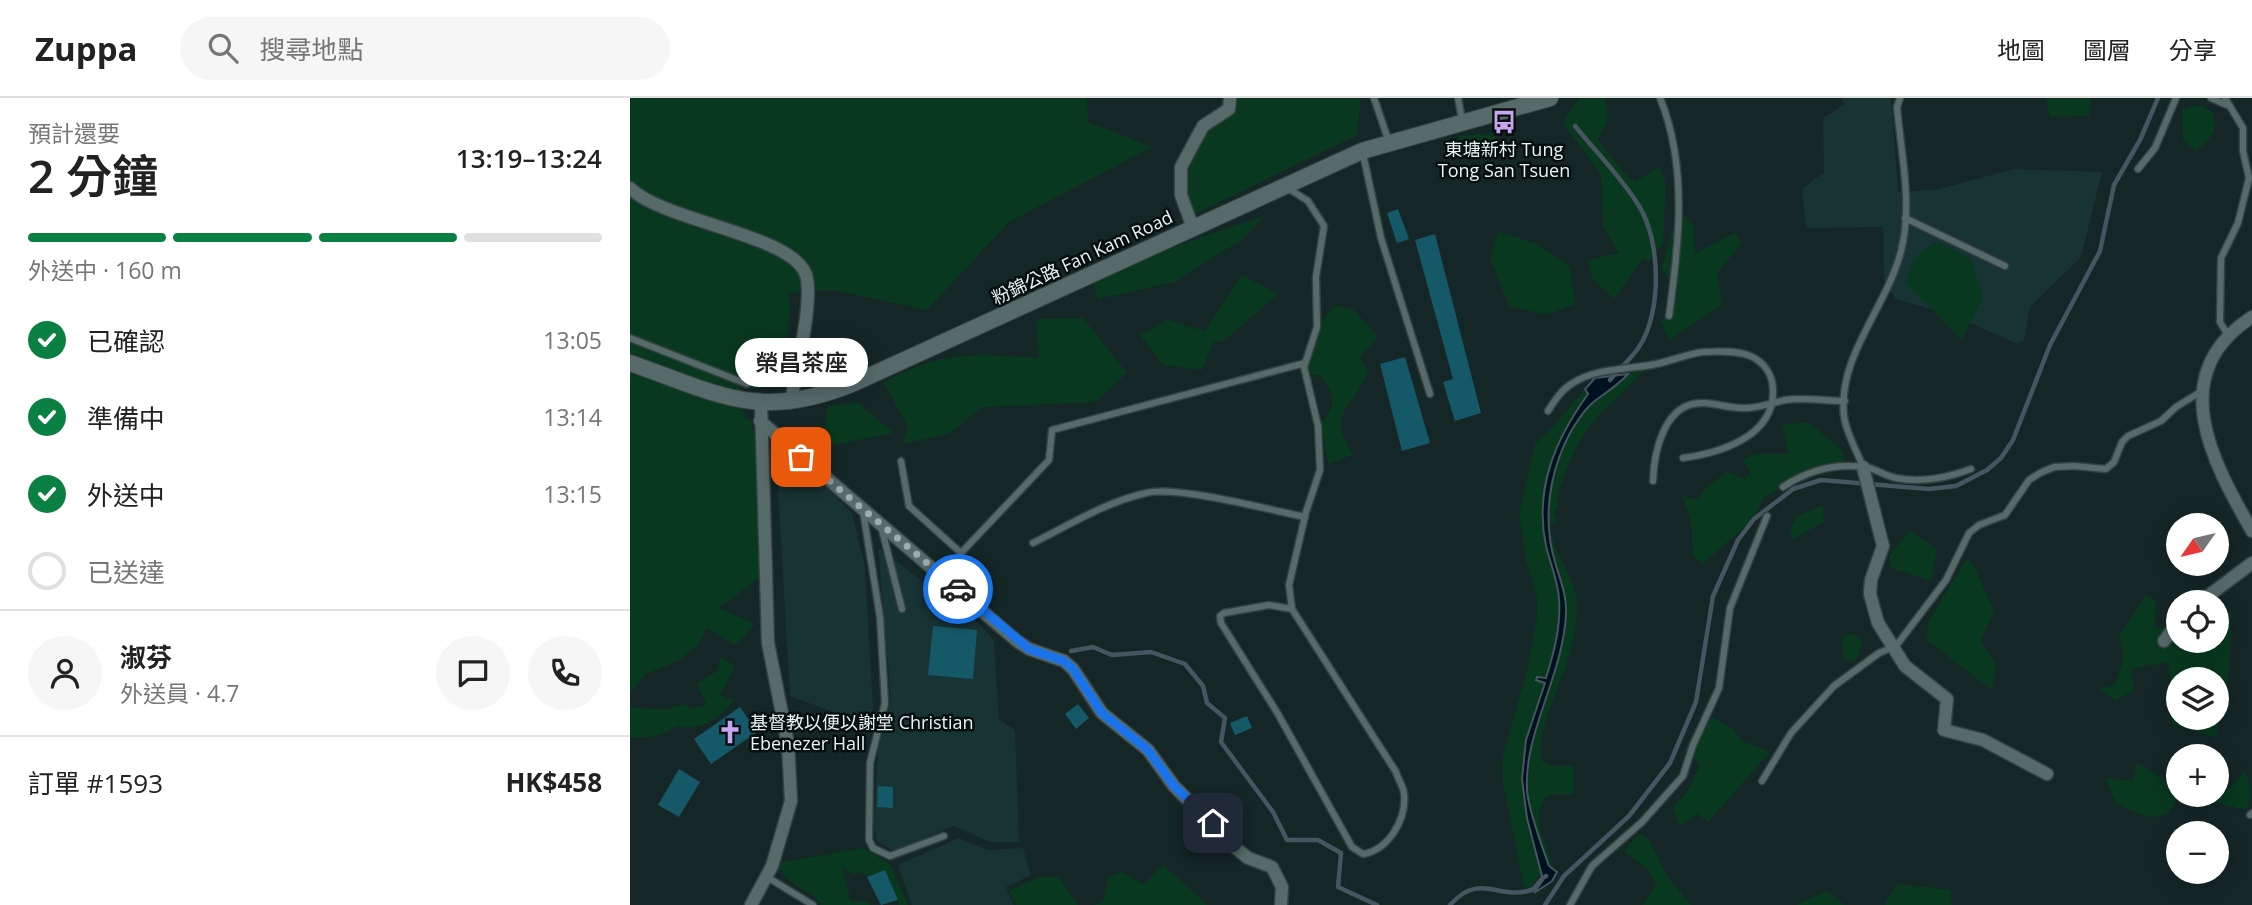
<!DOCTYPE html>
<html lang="zh-TW">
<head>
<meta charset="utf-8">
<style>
	body { margin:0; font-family:"Open Sans","Noto Sans TC",sans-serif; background:#f6f6f6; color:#222; height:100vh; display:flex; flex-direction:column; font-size:26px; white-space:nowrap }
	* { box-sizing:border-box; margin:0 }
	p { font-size:23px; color:#767676 }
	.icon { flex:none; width:38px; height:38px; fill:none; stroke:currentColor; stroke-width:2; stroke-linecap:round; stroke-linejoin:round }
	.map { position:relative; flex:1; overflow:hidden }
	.panel { display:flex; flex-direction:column; background:#fff; width:630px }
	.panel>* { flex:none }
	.needle { width:46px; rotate:236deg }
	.buttons { position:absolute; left:1536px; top:415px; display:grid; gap:14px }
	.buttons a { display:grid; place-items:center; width:63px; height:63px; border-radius:50%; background:#fff; box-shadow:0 4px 18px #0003; font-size:35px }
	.pin { position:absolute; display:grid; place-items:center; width:60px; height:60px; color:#fff; margin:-30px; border-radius:14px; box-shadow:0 4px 10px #0006 }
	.courier { position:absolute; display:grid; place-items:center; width:70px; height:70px; margin:-35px; border:5px solid #1a73e8; border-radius:50%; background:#fff; color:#222; box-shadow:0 2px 9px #0007 }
	.bubble { position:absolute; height:49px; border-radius:24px; background:#fff; box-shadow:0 4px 18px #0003; font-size:23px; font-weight:600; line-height:49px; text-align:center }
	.overview em { font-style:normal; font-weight:600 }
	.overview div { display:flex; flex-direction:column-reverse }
	.overview { display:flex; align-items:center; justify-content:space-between; height:119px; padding:0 28px }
	h1 { font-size:46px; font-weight:600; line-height:52px }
	.bar { display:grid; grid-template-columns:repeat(4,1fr); gap:10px 7px; align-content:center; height:84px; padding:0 28px }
	.bar i { height:9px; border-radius:5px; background:#e0e0e0 }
	.bar .active { background:#0b8043 }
	.bar p { grid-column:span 4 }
	.line { display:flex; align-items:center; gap:18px; padding:0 28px; border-top:2px solid #e0e0e0 }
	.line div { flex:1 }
	.round { display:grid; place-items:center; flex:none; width:74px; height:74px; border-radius:37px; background:#f6f6f6 }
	ol { padding:0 28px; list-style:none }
	li { display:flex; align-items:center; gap:21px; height:77px }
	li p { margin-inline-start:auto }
	li .icon { padding:7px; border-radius:50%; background:#0b8043; color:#fff; stroke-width:4 }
	li:last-child { color:#767676 }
	li i { width:38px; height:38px; border:4px solid #e0e0e0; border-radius:50% }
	header { display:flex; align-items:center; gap:42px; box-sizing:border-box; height:98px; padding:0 35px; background:#fff; border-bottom:2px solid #e0e0e0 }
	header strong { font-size:33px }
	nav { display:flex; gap:38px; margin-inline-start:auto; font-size:24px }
	.search { width:490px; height:63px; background:#f6f6f6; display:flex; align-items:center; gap:18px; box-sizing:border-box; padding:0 24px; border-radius:38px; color:#767676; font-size:26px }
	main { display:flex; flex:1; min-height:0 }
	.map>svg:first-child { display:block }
</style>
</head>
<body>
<header>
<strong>Zuppa</strong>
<div class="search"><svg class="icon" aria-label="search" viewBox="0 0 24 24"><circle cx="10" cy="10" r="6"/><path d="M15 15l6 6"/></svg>搜尋地點</div>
<nav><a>地圖</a><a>圖層</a><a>分享</a></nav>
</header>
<main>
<section class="panel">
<div class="overview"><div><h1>2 分鐘</h1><p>預計還要</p></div><em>13:19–13:24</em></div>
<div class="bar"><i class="active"></i><i class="active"></i><i class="active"></i><i></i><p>外送中 · 160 m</p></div>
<ol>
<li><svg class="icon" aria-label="check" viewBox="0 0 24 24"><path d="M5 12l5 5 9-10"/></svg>已確認<p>13:05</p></li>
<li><svg class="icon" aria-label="check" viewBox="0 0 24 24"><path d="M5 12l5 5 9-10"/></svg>準備中<p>13:14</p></li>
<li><svg class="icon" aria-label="check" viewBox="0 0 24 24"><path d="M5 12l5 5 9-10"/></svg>外送中<p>13:15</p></li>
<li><i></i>已送達</li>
</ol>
<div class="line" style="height:126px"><a class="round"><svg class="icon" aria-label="person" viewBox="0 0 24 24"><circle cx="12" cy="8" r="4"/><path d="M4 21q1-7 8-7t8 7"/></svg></a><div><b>淑芬</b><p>外送員 · 4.7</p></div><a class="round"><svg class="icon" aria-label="chat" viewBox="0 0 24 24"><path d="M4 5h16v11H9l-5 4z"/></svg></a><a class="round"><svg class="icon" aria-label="phone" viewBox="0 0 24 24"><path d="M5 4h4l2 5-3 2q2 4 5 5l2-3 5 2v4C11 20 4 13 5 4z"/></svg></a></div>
<div class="line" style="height:91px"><div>訂單 #1593</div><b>HK$458</b></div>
</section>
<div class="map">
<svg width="1622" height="807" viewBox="0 0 1622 807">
	<rect width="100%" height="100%" fill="#152627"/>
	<g fill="#183334">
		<polygon points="1211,0 1261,0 1268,94 1305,92 1384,71 1472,74 1451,159 1400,209 1394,243 1387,246 1320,216 1265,201 1254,182 1253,129 1176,130 1172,91 1194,74 1193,20 1215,6"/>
		<polygon points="145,340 222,415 235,469 244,629 160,598"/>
		<polygon points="248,450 351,527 364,543 369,621 385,632 389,744 360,744 323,728 265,754 247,743 244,723 248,652 261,602"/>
		<polygon points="329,740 358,752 393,750 401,777 376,789 384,807 282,807 268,767"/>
	</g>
	<g fill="#08381e" fill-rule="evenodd">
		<polygon points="0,0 457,0 458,24 522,49 379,124 297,212 203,192 158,194 160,208 153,290 126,286 125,291 110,288 112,311 116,321 120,321 127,343 143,350 145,371 133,392 128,426 129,480 89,510 125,526 106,547 77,530 68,547 48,563 16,576 0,595"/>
		<path d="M606 0H731L727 37 563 117C554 89 556 56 578 33 590 20 600 19 606 0Z"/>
		<polygon points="949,0 975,0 978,20 968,42 998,79 1006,84 1029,68 1036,85 1033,146 1019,163 1013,160 984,201 962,180 958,162 989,155 973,128 971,76 933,25"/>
		<polygon points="1416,0 1461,0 1459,18 1420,19"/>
		<path d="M1568 7 1581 12C1590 33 1582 39 1566 53L1553 42 1552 12Z"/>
		<polygon points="850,36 867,37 862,57 831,46 828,38"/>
		<polygon points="1052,114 1063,129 1065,156 1106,134 1111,145 1087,176 1092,207 1039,242 1031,223 1048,196 1032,171 1041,136"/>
		<path d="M635 118 611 142 544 184 468 201 464 185C518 156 577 137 635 118Z"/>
		<polygon points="868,134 905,145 940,168 945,206 916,217 879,208 860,160"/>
		<polygon points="1306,143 1341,161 1353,199 1332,242 1276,185 1283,161"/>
		<polygon points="612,177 648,196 594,243 584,243 572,272 533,267 510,237 538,222 575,233"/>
		<path d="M706 207 724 212 748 239 730 259 738 274C721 315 696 313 723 357L698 366 691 324C708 308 704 293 689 277H682L671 258 697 216Z"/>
		<path d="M453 220 497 275 465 304 352 309 320 335 273 346 278 329 254 285C310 251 347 256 409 260L406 221Z"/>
		<path d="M1005 271 1014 272C980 311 957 318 937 371 932 385 926 393 929 407L924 415 927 422 920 428C923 459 946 476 947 508 949 560 913 605 910 655L912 663 922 668H943V696L918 697C896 719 921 748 923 774L909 778 901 789H894L873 685V658L897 573 907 520V499L897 466 889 417 905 346 921 331 955 291 958 296 1002 275Z"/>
		<polygon points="228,305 264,335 197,348 194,334 198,308"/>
		<polygon points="1178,324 1212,352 1217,373 1205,369 1169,380 1133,400 1124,421 1072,466 1063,458 1061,422 1052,398 1067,402 1077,389 1097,374 1114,381 1121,376 1113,362 1124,356 1159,356 1152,327"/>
		<polygon points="1193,407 1194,424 1163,441 1160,432 1167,418"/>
		<polygon points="1279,433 1307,451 1301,483 1260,469 1260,457"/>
		<polygon points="1336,461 1343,466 1364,513 1351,543 1366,567 1362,592 1297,542 1298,525"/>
		<path d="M1516 497 1526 504 1525 530 1549 529V542H1587V519L1602 513 1598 580 1586 640 1542 626 1539 564 1501 570 1504 593 1485 602 1469 591 1485 587 1494 559 1489 538ZM1549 581H1587V620H1549Z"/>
		<polygon points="1222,535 1233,544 1226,563 1213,562 1212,539"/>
		<path d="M91 559 105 568 90 597 103 602C90 621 70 634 47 628 30 638 19 641 0 639V609L34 612 54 606 61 611 77 607 67 586 87 573Z"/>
		<polygon points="1074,615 1102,630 1112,643 1140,654 1078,724 1068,716 1050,728 1043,710 1058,693 1070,667 1055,651"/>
		<polygon points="1507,665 1533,681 1546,703 1538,716 1518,719 1486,706 1476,680 1503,683"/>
		<path d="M1614 674C1622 685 1622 699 1616 712L1573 701 1597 693Z"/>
		<polygon points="1009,736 1018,740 1038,779 1061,807 1013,807 1026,787 1017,771 994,753"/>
		<path d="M233 750 260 766 278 807H269L255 772 237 779 231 774 223 776 212 769 221 803 239 804 240 807H191C176 786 159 792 147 765Z"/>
		<polygon points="533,767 578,807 464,807 473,804 478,779 492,774 514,787"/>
		<polygon points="410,779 429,779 448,807 386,807 379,793"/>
		<polygon points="1268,786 1320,792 1322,807 1254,807"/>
		<polygon points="1196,793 1215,807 1166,807"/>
	</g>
	<path fill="#001120" stroke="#465560" stroke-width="2" d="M998 276C986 289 979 292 966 302 950 314 936 340 929 360 917 393 915 431 925 464 930 482 937 497 936 516 933 578 894 634 897 691 897 706 913 752 919 768L927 774 922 783 904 795 913 782 897 720 892 681 896 642 915 585 906 582 907 579 916 580C924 554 931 529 929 501 928 483 920 465 916 448 904 391 925 342 958 296L955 291 965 280Z"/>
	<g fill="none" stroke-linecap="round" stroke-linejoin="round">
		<g stroke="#465560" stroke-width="4.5">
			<path d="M945 28C966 54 992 80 1009 108 1031 143 1032 215 1009 249 1001 261 989 271 980 282"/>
			<polyline points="441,553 463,549 482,557 521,554 555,566 573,588 577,605 595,620 591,644 643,714 657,742 688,742 711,755 708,789 747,807"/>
			<path d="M820 807C850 773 868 803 901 792 907 790 909 781 916 778"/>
			<polyline points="915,807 934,778 999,718 1040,665 1066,604 1083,498 1108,442 1124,421 1163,391 1191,382 1299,391 1326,388 1357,372 1371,360 1383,342 1420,247 1470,153 1484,87 1510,42 1528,0"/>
		</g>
	</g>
	<g fill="#155868">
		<polygon points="768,111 779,141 767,145 757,115"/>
		<polygon points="805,136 851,315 825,323 813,284 823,281 785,142"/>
		<polygon points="775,259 800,345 772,353 750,266"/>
		<polygon points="303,528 347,532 343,581 298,577"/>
		<polygon points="448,606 459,620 446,631 435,616"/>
		<polygon points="110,609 127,634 81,666 64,641"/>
		<polygon points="617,618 622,630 605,637 600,625"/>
		<polygon points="49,671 70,684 49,719 28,707"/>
		<polygon points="248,688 263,689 263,710 247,709"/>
		<polygon points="255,772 268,802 251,807 237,779"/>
	</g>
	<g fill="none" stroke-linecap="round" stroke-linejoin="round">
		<g stroke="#344142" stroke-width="9">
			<g id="service">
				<polyline points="744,0 759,44"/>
				<polyline points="828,0 832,22"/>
				<path d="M1030 0C1058 68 1049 146 1039 218"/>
				<polyline points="1581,0 1599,8"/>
				<polyline points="1595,0 1613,30 1613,53 1619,80 1608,125 1591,160 1590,224 1599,239"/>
				<polyline points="733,56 751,140 800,296"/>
				<polyline points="1508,71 1525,50 1546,0"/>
				<path d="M656 89 678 103 694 128 686 179 687 229 674 269 688 328 690 372 676 414 659 487 662 511 766 674C768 681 773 688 774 695 777 722 758 752 733 756L722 749 648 616 591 525 590 518 594 515 639 507 662 511"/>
				<polyline points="1275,120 1375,168"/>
				<polyline points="0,240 117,286"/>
				<path d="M918 313C925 302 932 291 943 285 964 271 997 271 1021 267 1039 264 1056 256 1073 254 1089 253 1113 252 1126 261 1137 268 1143 280 1143 293 1144 339 1089 355 1053 360"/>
				<polyline points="271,363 279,408 331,455 419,362 422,332 675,265"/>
				<path d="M1233 369C1227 353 1216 335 1214 318 1207 259 1257 209 1271 153 1283 108 1271 55 1267 9L1270 0"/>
				<path d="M1023 383C1024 354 1034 303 1074 305 1089 306 1103 311 1118 310 1131 309 1142 305 1155 302 1174 299 1196 303 1215 303"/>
				<path d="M1153 389C1178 372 1205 365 1235 369 1245 370 1255 378 1266 380 1291 385 1317 380 1341 371"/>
				<polyline points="233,413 250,519 255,605 240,665 239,742 243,750 260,758 314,738"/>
				<polyline points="252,432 272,511"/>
				<path d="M403 445C439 427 476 404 516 395 546 387 640 412 675 419"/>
				<polyline points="1132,683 1161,635 1204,588 1249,555 1266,548 1316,482 1339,435 1349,427 1375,417 1399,382 1410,375 1424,369 1444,368 1476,371 1484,364 1492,344 1498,338 1531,323 1546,309 1572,293"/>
				<polyline points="1620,717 1622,715"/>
				<polyline points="137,779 183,807"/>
				<polyline points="940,807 962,768 1012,724 1053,678 1063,647 1089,590 1100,510 1137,418"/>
			</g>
		</g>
		<g stroke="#344142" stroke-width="15">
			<g id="minor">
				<path d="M0 90C35 125 171 137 177 181 182 211 166 272 161 304"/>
				<polyline points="563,130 551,97 551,69 573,28 599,11 600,0"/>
				<path d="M1622 219C1534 276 1582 363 1622 433"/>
				<polyline points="130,323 387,543 399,551 434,563 443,571 472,615 518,652 544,688 603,748 618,760 642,769 652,789 651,807"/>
				<polyline points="1233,369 1253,448 1241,482 1240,496 1248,525 1275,568 1317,601 1314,632 1353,642 1417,676"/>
				<polyline points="1570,504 1622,465"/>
				<polyline points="1534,543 1549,523"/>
				<polyline points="121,807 142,768 161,703 158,646 138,545 131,306"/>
			</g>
		</g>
		<g stroke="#344142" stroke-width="18">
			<path id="secondary" d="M0 265C89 296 130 324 224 285L732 53 920 0"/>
		</g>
		<use href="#service" stroke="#576a6a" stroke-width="6"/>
		<use href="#minor" stroke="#576a6a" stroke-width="12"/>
		<use href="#secondary" stroke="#576a6a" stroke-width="16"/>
	</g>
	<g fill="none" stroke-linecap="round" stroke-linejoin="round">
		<polyline stroke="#9facac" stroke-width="7" stroke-dasharray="0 12.6" points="171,359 328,491"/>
		<polyline stroke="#1a73e8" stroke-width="9" points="328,491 399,551 434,563 443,571 472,615 518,652 544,688 583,725"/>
	</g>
	<defs>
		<g id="bus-bare" transform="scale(1.89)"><path d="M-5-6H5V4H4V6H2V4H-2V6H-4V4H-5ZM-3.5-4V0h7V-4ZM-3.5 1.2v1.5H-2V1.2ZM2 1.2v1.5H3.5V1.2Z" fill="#c7a6ef" stroke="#070e0e" stroke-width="2.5" paint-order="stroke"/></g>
		<g id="church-bare" transform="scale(1.89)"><path d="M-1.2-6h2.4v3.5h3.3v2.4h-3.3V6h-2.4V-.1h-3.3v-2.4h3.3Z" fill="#c7a6ef" stroke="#070e0e" stroke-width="2.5" paint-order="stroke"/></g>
	</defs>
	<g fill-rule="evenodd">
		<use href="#bus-bare" x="874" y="24"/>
		<use href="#church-bare" x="100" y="634"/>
	</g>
	<g text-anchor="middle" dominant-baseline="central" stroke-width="5" stroke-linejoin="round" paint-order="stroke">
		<g font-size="18" fill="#e9f4f4" stroke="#070e0e">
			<text x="874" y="51">東塘新村 Tung<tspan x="874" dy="21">Tong San Tsuen</tspan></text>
			<text x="120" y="624" text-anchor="start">基督教以便以謝堂 Christian<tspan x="120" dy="21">Ebenezer Hall</tspan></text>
		</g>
		<g font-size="18" fill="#e9f4f4" stroke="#070e0e">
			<text transform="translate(452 159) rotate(-25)">粉錦公路 Fan Kam Road</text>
		</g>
	</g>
</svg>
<div class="buttons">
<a><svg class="needle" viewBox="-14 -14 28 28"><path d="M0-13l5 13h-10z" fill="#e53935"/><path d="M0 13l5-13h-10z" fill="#767676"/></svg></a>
<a><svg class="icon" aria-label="locate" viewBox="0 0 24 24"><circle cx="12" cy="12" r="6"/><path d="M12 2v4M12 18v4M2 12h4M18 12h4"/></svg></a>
<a><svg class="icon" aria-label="layers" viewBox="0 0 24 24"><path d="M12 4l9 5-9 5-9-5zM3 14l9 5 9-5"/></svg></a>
<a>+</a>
<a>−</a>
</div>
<div class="pin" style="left:171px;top:359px;background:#ea580c"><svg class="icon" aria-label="bag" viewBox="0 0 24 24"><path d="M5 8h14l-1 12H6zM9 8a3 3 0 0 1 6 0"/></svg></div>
<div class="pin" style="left:583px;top:725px;background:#1f2937"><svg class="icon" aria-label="home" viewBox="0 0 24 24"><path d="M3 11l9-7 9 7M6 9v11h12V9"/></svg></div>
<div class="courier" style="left:328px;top:491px"><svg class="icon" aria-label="car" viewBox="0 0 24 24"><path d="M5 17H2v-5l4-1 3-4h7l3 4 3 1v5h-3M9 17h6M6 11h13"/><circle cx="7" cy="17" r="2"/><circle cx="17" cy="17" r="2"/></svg></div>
<div class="bubble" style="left:105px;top:240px;width:133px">榮昌茶座</div>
</div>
</main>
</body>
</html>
